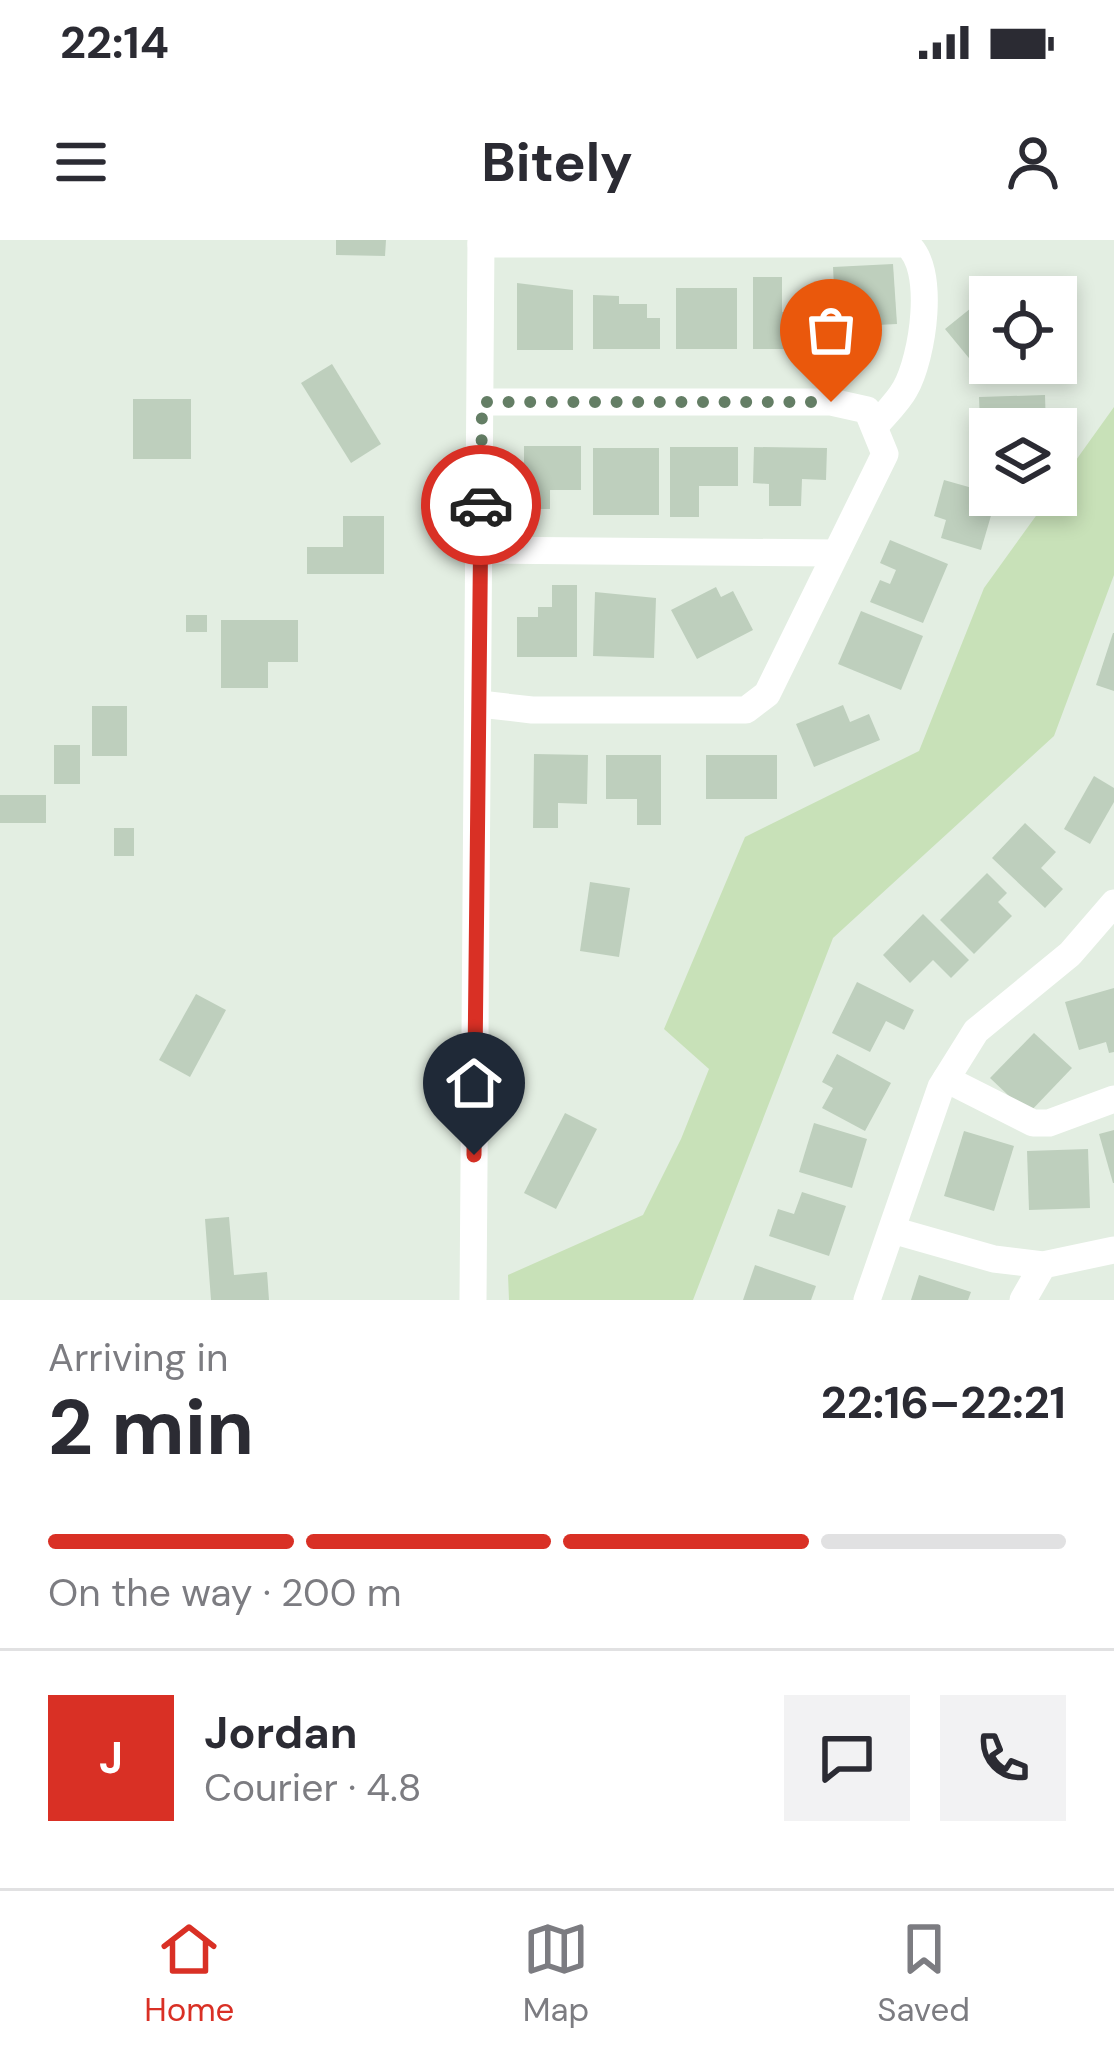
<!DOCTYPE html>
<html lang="en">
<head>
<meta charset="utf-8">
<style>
	body { margin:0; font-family:"DM Sans",sans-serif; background:#f2f2f3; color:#2b2b33; height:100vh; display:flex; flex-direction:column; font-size:45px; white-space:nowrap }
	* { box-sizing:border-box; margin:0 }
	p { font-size:39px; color:#7c7c81 }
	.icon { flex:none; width:66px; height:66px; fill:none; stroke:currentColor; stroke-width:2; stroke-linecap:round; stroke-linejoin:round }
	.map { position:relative; height:1060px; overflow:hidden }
	.panel { display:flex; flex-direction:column; background:#fff; flex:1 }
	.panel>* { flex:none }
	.tools { position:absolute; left:969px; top:36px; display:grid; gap:24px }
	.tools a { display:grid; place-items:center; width:108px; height:108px; border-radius:0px; background:#fff; box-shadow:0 6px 18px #0003; font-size:60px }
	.pin { position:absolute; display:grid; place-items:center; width:102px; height:102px; color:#fff; margin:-123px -51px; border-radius:50% 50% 50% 0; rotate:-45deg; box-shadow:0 0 12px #0007 }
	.pin .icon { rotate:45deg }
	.courier { position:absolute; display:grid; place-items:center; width:120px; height:120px; margin:-60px; border:9px solid #d93025; border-radius:50%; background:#fff; color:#222; box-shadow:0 3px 15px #0007 }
	.headline em { font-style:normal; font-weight:700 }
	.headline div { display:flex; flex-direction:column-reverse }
	.headline { display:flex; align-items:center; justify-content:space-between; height:204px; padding:0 48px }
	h1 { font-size:78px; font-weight:700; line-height:90px }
	.bar { display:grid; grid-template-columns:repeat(4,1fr); gap:18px 12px; align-content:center; height:144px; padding:0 48px }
	.bar i { height:15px; border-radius:9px; background:#e1e1e2 }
	.bar .on { background:#d93025 }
	.bar p { grid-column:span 4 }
	.line { display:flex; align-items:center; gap:30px; padding:0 48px; border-top:3px solid #e1e1e2 }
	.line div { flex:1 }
	.round { display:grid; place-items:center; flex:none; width:126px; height:126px; border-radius:0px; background:#f2f2f3 }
	.status { display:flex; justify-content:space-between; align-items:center; height:84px; padding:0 60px; background:#fff; direction:ltr }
	.status svg { height:33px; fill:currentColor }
	header { display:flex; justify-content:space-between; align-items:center; height:156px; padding:0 48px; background:#fff; font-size:54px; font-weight:700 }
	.tabs { display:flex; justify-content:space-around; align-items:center; height:168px; border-top:3px solid #e1e1e2; background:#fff; font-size:33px; color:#7c7c81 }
	.tabs a { display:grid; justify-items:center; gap:6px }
	.tabs .on { color:#d93025 }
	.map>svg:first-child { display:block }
</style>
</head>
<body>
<div class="status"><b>22:14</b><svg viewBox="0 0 49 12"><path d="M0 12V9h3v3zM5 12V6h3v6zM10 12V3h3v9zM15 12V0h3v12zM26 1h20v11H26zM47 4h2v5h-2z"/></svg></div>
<header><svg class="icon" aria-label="menu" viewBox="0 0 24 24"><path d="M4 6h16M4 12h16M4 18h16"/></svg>Bitely<svg class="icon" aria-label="person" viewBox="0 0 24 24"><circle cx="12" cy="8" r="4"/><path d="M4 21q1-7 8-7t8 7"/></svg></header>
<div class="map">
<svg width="1114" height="1060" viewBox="0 0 1114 1060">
	<rect width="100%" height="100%" fill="#e3eee2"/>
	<polygon fill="#c8e1b8" points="1114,167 1114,335 1054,496 833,698 693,1060 509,1060 508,1035 643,975 681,899 709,829 664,789 745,597 919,511 984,348 1051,255 1056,255 1056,248"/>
	<g fill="#becfbd">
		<polygon points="336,0 386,0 385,16 336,15"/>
		<polygon points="893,24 897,84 836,87 833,27"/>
		<polygon points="753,37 782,37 782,72 813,72 813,109 753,109"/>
		<polygon points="517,43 573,50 573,110 517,110"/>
		<rect x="676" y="48" width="61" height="61"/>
		<polygon points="593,55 619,56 619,64 647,64 647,78 660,78 660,109 593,109"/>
		<polygon points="981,60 990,71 990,123 1013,123 997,136 986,123 978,129 945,89"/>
		<polygon points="332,124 381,204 351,223 301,143"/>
		<polygon points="1045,155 1046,189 990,189 990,209 981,210 979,157"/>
		<rect x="133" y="159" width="58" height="60"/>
		<polygon points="524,206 581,206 581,250 550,250 550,269 524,269"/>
		<polygon points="670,207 738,207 738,246 699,246 699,277 670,277"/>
		<polygon points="754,207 827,208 826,240 802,239 801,266 769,266 769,244 753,243"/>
		<rect x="593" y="208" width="66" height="67"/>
		<polygon points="944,240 997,255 981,310 941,298 946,280 934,276"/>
		<polygon points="343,276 384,276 384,334 307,334 307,307 343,307"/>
		<polygon points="890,300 948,324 923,383 870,362 880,340 890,344 896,330 880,323"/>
		<polygon points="552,345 577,345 577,417 517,417 517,377 538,377 538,367 552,367"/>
		<polygon points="716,347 721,357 733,351 753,390 697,419 671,370"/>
		<polygon points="595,352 656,358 654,418 593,416"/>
		<polygon points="861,371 923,396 901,450 838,424"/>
		<rect x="186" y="375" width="21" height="17"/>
		<polygon points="221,380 298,380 298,422 268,422 268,448 221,448"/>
		<polygon points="1113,393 1114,393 1114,451 1096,445"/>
		<polygon points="843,465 850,482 869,474 880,500 814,527 796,484"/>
		<rect x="92" y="466" width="35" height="50"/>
		<rect x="54" y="505" width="26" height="39"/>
		<polygon points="534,514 588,515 587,564 558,563 558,588 533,588"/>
		<polygon points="606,515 661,515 661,585 637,585 637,559 606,559"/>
		<rect x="706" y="515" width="71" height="44"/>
		<polygon points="1094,536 1114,548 1114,562 1090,604 1064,589"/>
		<rect x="0" y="555" width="46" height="28"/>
		<polygon points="1025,583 1056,612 1041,628 1063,649 1045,668 992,618"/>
		<rect x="114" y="588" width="20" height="28"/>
		<polygon points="987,633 1007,653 998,662 1012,676 974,714 940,680"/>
		<polygon points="590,642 630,648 619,717 580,711"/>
		<polygon points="923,674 969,720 951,738 933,720 910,743 883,715"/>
		<polygon points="857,742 914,770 904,790 886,781 870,812 832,793"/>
		<polygon points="1114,748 1114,812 1109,813 1106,802 1079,810 1065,762"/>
		<polygon points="196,754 226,770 190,837 159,820"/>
		<polygon points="1034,793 1072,828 1028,874 990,838"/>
		<polygon points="837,814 891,843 865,891 822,868 833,848 822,842"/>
		<polygon points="565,873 597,889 556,969 524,953"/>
		<polygon points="814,883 867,899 852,948 799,932"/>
		<polygon points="1114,890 1114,943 1113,943 1099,894"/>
		<polygon points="964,891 1014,906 994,971 944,956"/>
		<polygon points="1088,909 1090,968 1029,970 1027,911"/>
		<polygon points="802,952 846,966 829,1016 769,996 778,969 794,974"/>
		<polygon points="229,977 234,1035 267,1032 269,1060 211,1060 205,979"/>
		<polygon points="755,1025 816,1046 811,1060 743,1060"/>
		<polygon points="919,1035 971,1052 968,1060 911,1060"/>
	</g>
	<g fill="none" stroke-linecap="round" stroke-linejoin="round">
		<g stroke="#fff" stroke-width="27">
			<path d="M481 4H906C937 26 923 118 905 149 898 162 885 174 875 186"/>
			<polyline points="481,310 836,313"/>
			<polyline points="480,464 532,470 746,470 767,454 885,214 867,170 831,162 482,162"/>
			<polyline points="946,839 1033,883 1049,883 1114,859"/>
			<polyline points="892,990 994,1019 1043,1025 1114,1010"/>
			<polyline points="473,1060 481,0"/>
			<polyline points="867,1060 941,847 976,791 1070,714 1114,663"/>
			<polyline points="1023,1060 1043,1025"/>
		</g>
	</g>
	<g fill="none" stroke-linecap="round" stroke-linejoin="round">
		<polyline stroke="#647e65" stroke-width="12" stroke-dasharray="0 21.6" points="481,265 482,162 831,162"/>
		<polyline stroke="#d93025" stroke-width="15" points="474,915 481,265"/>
	</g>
</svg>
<div class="tools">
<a><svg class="icon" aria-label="locate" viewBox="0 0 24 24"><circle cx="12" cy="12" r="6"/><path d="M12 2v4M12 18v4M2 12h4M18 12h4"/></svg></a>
<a><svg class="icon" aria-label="layers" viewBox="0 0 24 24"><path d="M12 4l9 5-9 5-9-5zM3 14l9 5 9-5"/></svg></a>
</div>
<div class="pin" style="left:831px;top:162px;background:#ea580c"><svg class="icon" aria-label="bag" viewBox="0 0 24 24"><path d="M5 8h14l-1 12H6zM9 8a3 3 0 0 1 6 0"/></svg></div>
<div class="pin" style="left:474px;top:915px;background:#1f2937"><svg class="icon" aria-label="home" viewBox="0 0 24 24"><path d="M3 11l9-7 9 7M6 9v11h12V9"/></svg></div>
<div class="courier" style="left:481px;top:265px"><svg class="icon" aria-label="car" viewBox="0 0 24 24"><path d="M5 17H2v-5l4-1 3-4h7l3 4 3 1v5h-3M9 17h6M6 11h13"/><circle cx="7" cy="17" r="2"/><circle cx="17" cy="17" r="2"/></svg></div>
</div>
<section class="panel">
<div class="headline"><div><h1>2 min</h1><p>Arriving in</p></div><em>22:16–22:21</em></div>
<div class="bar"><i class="on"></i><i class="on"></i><i class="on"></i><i></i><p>On the way · 200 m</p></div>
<div class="line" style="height:216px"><b class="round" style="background:#d93025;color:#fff">J</b><div><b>Jordan</b><p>Courier · 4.8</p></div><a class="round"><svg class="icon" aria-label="chat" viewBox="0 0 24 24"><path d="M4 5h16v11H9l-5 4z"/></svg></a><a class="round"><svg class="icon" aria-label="phone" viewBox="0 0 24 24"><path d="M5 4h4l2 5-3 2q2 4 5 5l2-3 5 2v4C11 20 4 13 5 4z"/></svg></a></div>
</section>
<nav class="tabs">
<a class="on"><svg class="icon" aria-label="home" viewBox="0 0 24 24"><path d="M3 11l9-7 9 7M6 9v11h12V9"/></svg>Home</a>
<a><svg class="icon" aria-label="map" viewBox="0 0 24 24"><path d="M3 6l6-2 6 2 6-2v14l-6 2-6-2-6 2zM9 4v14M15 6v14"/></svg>Map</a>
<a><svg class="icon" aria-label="saved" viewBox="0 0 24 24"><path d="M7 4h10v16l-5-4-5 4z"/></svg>Saved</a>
</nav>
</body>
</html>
